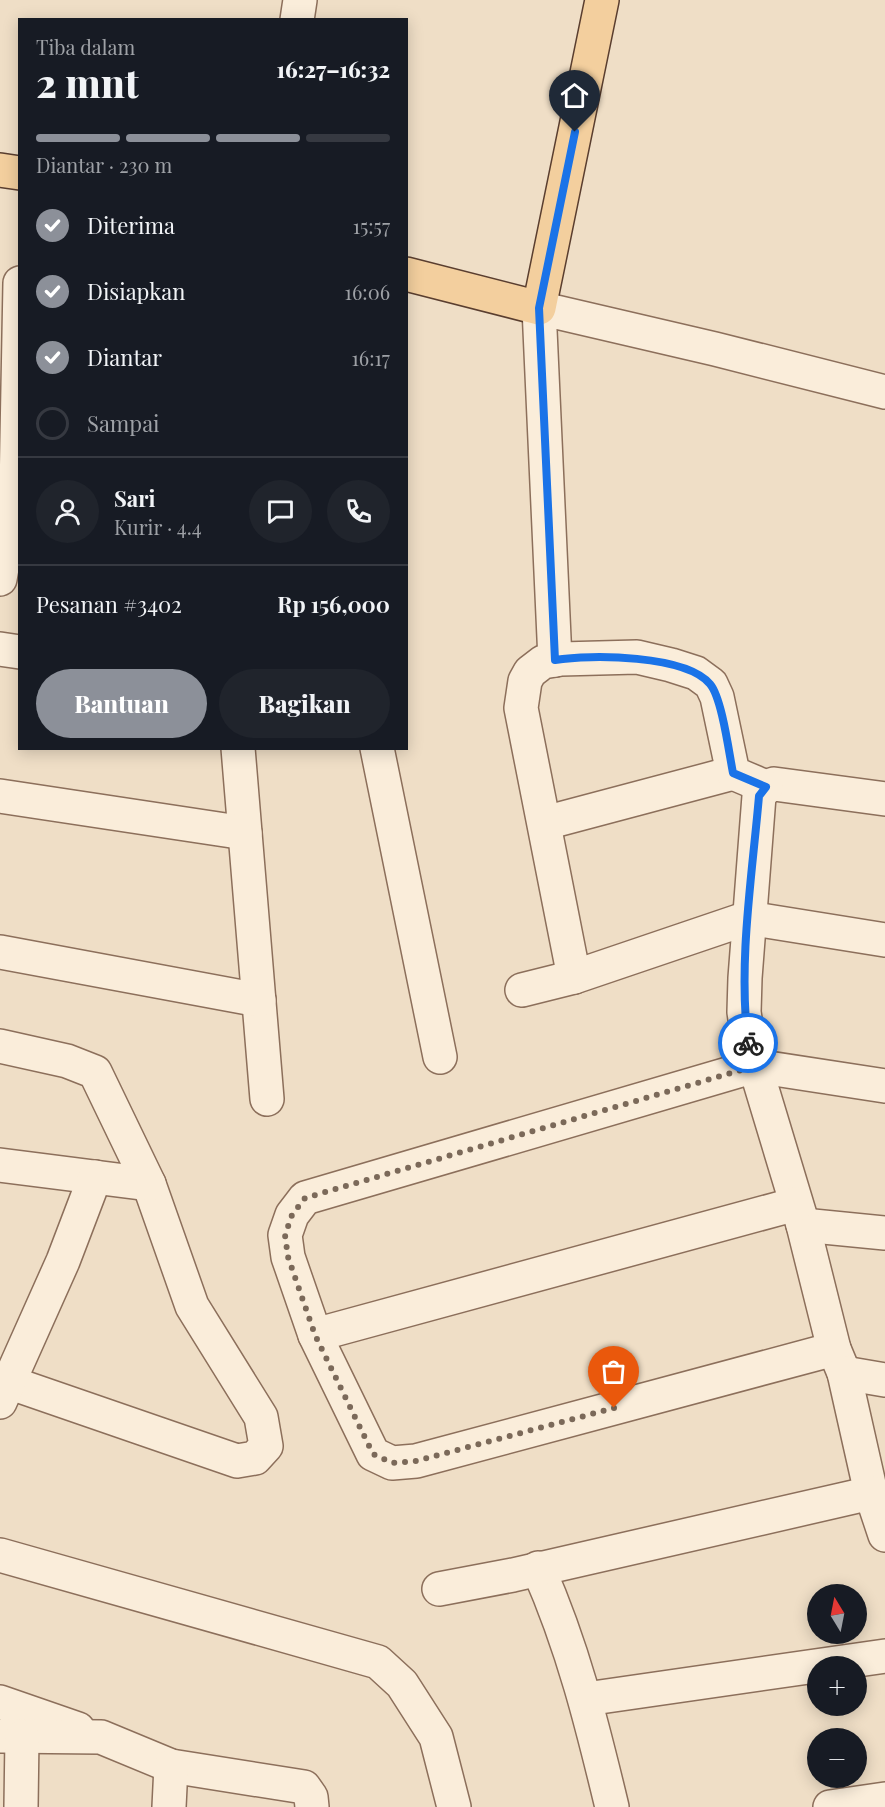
<!DOCTYPE html>
<html lang="id">
<head>
<meta charset="utf-8">
<style>
	body { margin:0; font-family:"Playfair Display",serif; background:#20242c; color:#f1f3f6; height:100vh; display:flex; flex-direction:column; font-size:22px; white-space:nowrap }
	* { box-sizing:border-box; margin:0 }
	p { font-size:20px; color:#9ea1a6 }
	.icon { flex:none; width:33px; height:33px; fill:none; stroke:currentColor; stroke-width:2; stroke-linecap:round; stroke-linejoin:round }
	.map { position:relative; flex:1; overflow:hidden }
	.panel { position:absolute; left:18px; top:18px; width:390px; height:732px; display:flex; flex-direction:column; background:#171b24; border-radius:0px; box-shadow:0 3px 15px #0003 }
	.panel>* { flex:none }
	.needle { width:39px; rotate:350deg }
	.tools { position:absolute; left:807px; top:1584px; display:grid; gap:12px }
	.tools a { display:grid; place-items:center; width:60px; height:60px; border-radius:50%; background:#171b24; box-shadow:0 3px 15px #0003; font-size:30px }
	.pin { position:absolute; display:grid; place-items:center; width:51px; height:51px; color:#fff; margin:-62px -26px; border-radius:50% 50% 50% 0; rotate:-45deg; box-shadow:0 0 6px #0007 }
	.pin .icon { rotate:45deg }
	.courier { position:absolute; display:grid; place-items:center; width:60px; height:60px; margin:-30px; border:4px solid #1a73e8; border-radius:50%; background:#fff; color:#222; box-shadow:0 2px 8px #0007 }
	.head em { font-style:normal; font-weight:800 }
	.head div { display:flex; flex-direction:column-reverse }
	.head { display:flex; align-items:center; justify-content:space-between; height:102px; padding:0 18px }
	h1 { font-size:39px; font-weight:800; line-height:45px }
	.bar { display:grid; grid-template-columns:repeat(4,1fr); gap:9px 6px; align-content:center; height:72px; padding:0 18px }
	.bar i { height:8px; border-radius:4px; background:#363941 }
	.bar .current { background:#8c9099 }
	.bar p { grid-column:span 4 }
	.line { display:flex; align-items:center; gap:15px; padding:0 18px; border-top:2px solid #363941 }
	.line div { flex:1 }
	.round { display:grid; place-items:center; flex:none; width:63px; height:63px; border-radius:32px; background:#20242c }
	ol { padding:0 18px; list-style:none }
	li { display:flex; align-items:center; gap:18px; height:66px }
	li p { margin-inline-start:auto }
	li .icon { padding:6px; border-radius:50%; background:#8c9099; color:#fff; stroke-width:4 }
	li:last-child { color:#9ea1a6 }
	li i { width:33px; height:33px; border:3px solid #363941; border-radius:50% }
	.primary-button { display:flex; gap:12px; margin-top:auto; padding:12px 18px }
	.primary-button a { flex:1; height:69px; border-radius:36px; background:#8c9099; color:#fff; font-size:24px; font-weight:800; line-height:69px; text-align:center }
	.primary-button a+a { background:#20242c; color:#f1f3f6 }
	.map>svg:first-child { display:block }
</style>
</head>
<body>
<div class="map">
<svg width="885" height="1807" viewBox="0 0 885 1807">
	<rect width="100%" height="100%" fill="#efdec6"/>
	<g fill="none" stroke-linecap="round" stroke-linejoin="round">
		<g stroke="#8c6f5b" stroke-width="36">
			<g id="minor">
				<polyline points="297,20 300,0"/>
				<polyline points="0,579 16,491 20,283"/>
				<polyline points="0,649 20,652"/>
				<polyline points="555,660 539,308 715,349 885,392"/>
				<polyline points="238,748 267,1099"/>
				<polyline points="377,748 440,1057"/>
				<polyline points="0,796 245,833"/>
				<polyline points="885,799 774,784 766,787 759,796 745,978 744,1012 749,1046 803,1225 834,1349 844,1373 871,1493 885,1535"/>
				<polyline points="545,823 733,773"/>
				<polyline points="0,952 259,1000"/>
				<polyline points="574,977 521,708 525,681 530,672 543,662 561,659 637,657 671,665 696,673 711,684 717,697 733,773 766,787"/>
				<polyline points="522,990 574,977 748,918 885,940"/>
				<polyline points="0,1046 67,1061 95,1072 149,1184 192,1306 261,1417 266,1446 255,1458 237,1461 8,1382"/>
				<polyline points="0,1165 149,1184"/>
				<polyline points="803,1225 885,1233"/>
				<polyline points="315,1335 796,1204"/>
				<polyline points="834,1349 416,1461 392,1463 373,1454 315,1335 288,1257 285,1235 292,1215 305,1198 755,1066 885,1086"/>
				<polyline points="844,1373 885,1380"/>
				<polyline points="0,1402 63,1261 95,1177"/>
				<polyline points="0,1555 378,1662 402,1684 436,1737 454,1807"/>
				<path d="M538 1568C573 1647 592 1724 612 1807"/>
				<polyline points="439,1589 513,1575 871,1493"/>
				<polyline points="586,1699 885,1656"/>
				<polyline points="0,1702 78,1729"/>
				<polyline points="0,1736 101,1737 171,1766 304,1787 311,1797 312,1807"/>
				<polyline points="21,1807 22,1737"/>
				<polyline points="169,1807 171,1766"/>
				<polyline points="830,1807 885,1799"/>
			</g>
		</g>
		<g stroke="#5a3e2f" stroke-width="36">
			<g id="major">
				<polyline points="0,170 20,173"/>
				<polyline points="406,274 539,308 602,0"/>
			</g>
		</g>
		<use href="#minor" stroke="#faedda" stroke-width="33"/>
		<use href="#major" stroke="#f3cf9e" stroke-width="33"/>
	</g>
	<g fill="none" stroke-linecap="round" stroke-linejoin="round">
		<polyline stroke="#7b6959" stroke-width="6" stroke-dasharray="0 10.8" points="614,1408 416,1461 392,1463 373,1454 315,1335 288,1257 285,1235 292,1215 305,1198 755,1066 748,1043"/>
		<path stroke="#1a73e8" stroke-width="8" d="M575 132 539 308 555 660C591 654 686 655 710 684 722 698 729 753 733 773L766 787 759 796C752 877 738 962 748 1043"/>
	</g>
</svg>
<div class="tools">
<a><svg class="needle" viewBox="-14 -14 28 28"><path d="M0-13l5 13h-10z" fill="#e53935"/><path d="M0 13l5-13h-10z" fill="#9ea1a6"/></svg></a>
<a>+</a>
<a>−</a>
</div>
<div class="pin" style="left:614px;top:1408px;background:#ea580c"><svg class="icon" aria-label="bag" viewBox="0 0 24 24"><path d="M5 8h14l-1 12H6zM9 8a3 3 0 0 1 6 0"/></svg></div>
<div class="pin" style="left:575px;top:132px;background:#1f2937"><svg class="icon" aria-label="home" viewBox="0 0 24 24"><path d="M3 11l9-7 9 7M6 9v11h12V9"/></svg></div>
<div class="courier" style="left:748px;top:1043px"><svg class="icon" aria-label="bike" viewBox="0 0 24 24"><circle cx="6" cy="16" r="4"/><circle cx="18" cy="16" r="4"/><path d="M6 16l4-8h5l3 8M10 8l3 8H6M13 5h3"/></svg></div>
<section class="panel">
<div class="head"><div><h1>2 mnt</h1><p>Tiba dalam</p></div><em>16:27–16:32</em></div>
<div class="bar"><i class="current"></i><i class="current"></i><i class="current"></i><i></i><p>Diantar · 230 m</p></div>
<ol>
<li><svg class="icon" aria-label="check" viewBox="0 0 24 24"><path d="M5 12l5 5 9-10"/></svg>Diterima<p>15:57</p></li>
<li><svg class="icon" aria-label="check" viewBox="0 0 24 24"><path d="M5 12l5 5 9-10"/></svg>Disiapkan<p>16:06</p></li>
<li><svg class="icon" aria-label="check" viewBox="0 0 24 24"><path d="M5 12l5 5 9-10"/></svg>Diantar<p>16:17</p></li>
<li><i></i>Sampai</li>
</ol>
<div class="line" style="height:108px"><a class="round"><svg class="icon" aria-label="person" viewBox="0 0 24 24"><circle cx="12" cy="8" r="4"/><path d="M4 21q1-7 8-7t8 7"/></svg></a><div><b>Sari</b><p>Kurir · 4.4</p></div><a class="round"><svg class="icon" aria-label="chat" viewBox="0 0 24 24"><path d="M4 5h16v11H9l-5 4z"/></svg></a><a class="round"><svg class="icon" aria-label="phone" viewBox="0 0 24 24"><path d="M5 4h4l2 5-3 2q2 4 5 5l2-3 5 2v4C11 20 4 13 5 4z"/></svg></a></div>
<div class="line" style="height:78px"><div>Pesanan #3402</div><b>Rp 156,000</b></div>
<div class="primary-button"><a>Bantuan</a><a>Bagikan</a></div>
</section>
</div>
</body>
</html>
